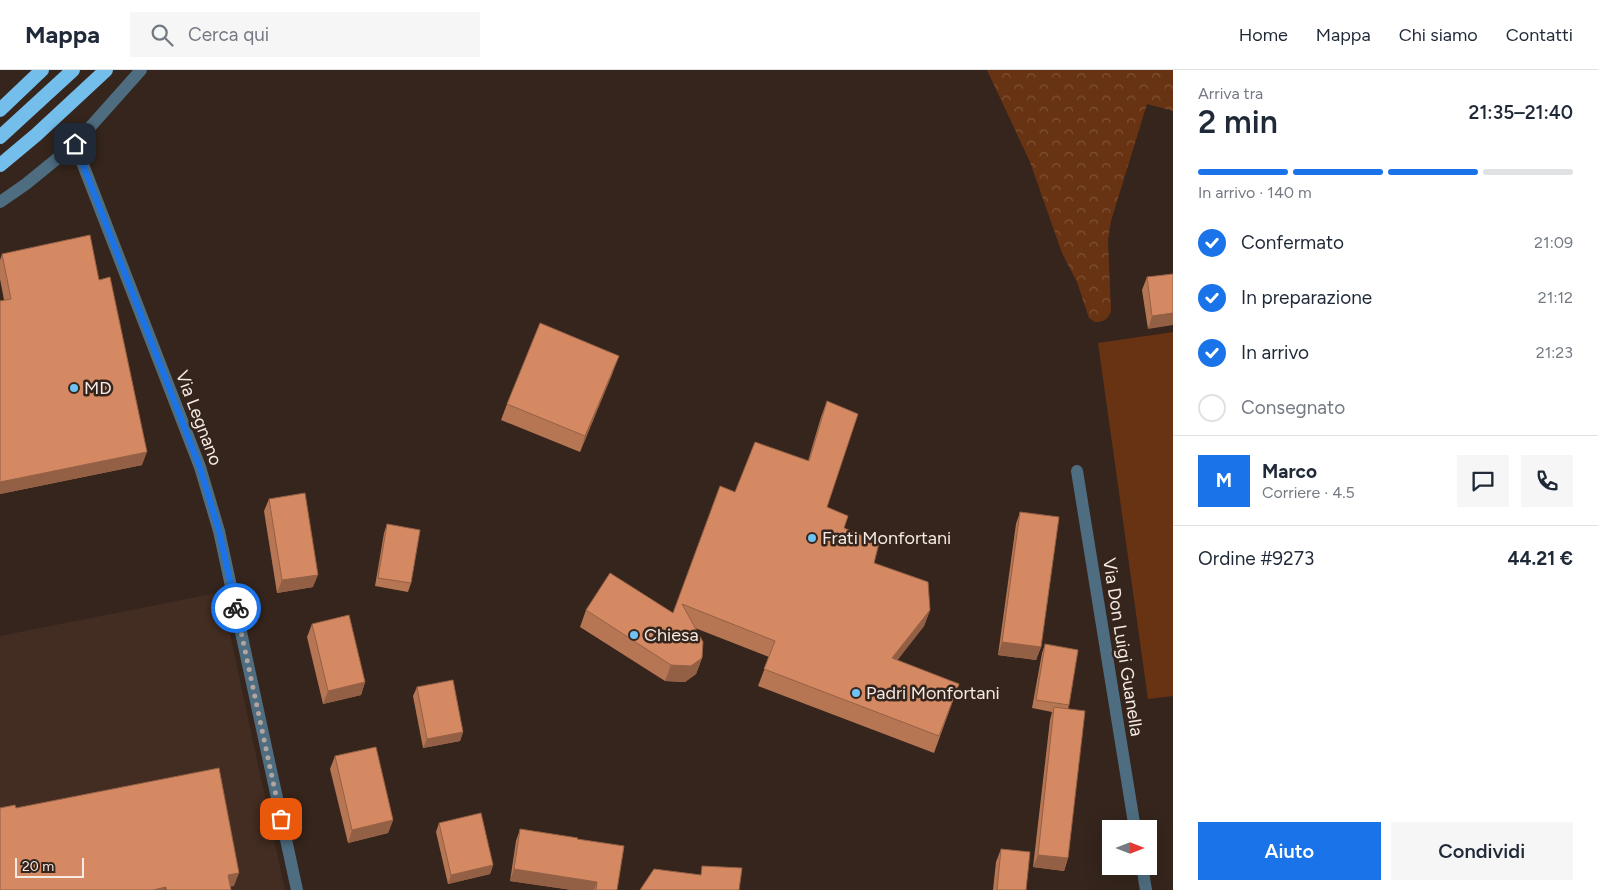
<!DOCTYPE html>
<html lang="it">
<head>
<meta charset="utf-8">
<style>
	body { margin:0; font-family:Figtree,sans-serif; background:#f6f6f7; color:#1f2937; height:100vh; display:flex; flex-direction:column; font-size:19px; white-space:nowrap }
	* { box-sizing:border-box; margin:0 }
	p { font-size:16px; color:#747a83 }
	.icon { flex:none; width:28px; height:28px; fill:none; stroke:currentColor; stroke-width:2; stroke-linecap:round; stroke-linejoin:round }
	.map { position:relative; flex:1; overflow:hidden }
	.sheet { display:flex; flex-direction:column; background:#fff; width:425px }
	.sheet>* { flex:none }
	.needle { width:32px; rotate:90deg }
	.controls { position:absolute; left:1102px; top:750px; display:grid; gap:10px }
	.controls a { display:grid; place-items:center; width:55px; height:55px; border-radius:0px; background:#fff; box-shadow:0 5px 20px #0002; font-size:25px }
	.scale { position:absolute; left:15px; bottom:12px; width:69px; box-sizing:border-box; padding-left:5px; border:2px solid #f5eae4; border-top:0; font-size:14px; line-height:18px; white-space:nowrap; color:#f5eae4; -webkit-text-stroke:4px #35251c; paint-order:stroke }
	.pin { position:absolute; display:grid; place-items:center; width:42px; height:42px; color:#fff; margin:-21px; border-radius:10px; box-shadow:0 2px 8px #0006 }
	.courier { position:absolute; display:grid; place-items:center; width:50px; height:50px; margin:-25px; border:4px solid #1a73e8; border-radius:50%; background:#fff; color:#222; box-shadow:0 1px 6px #0007 }
	.headline em { font-style:normal; font-weight:600 }
	.headline div { display:flex; flex-direction:column-reverse }
	.headline { display:flex; align-items:center; justify-content:space-between; height:85px; padding:0 25px }
	h1 { font-size:32px; font-weight:600; line-height:38px }
	.bar { display:grid; grid-template-columns:repeat(4,1fr); gap:8px 5px; align-content:center; height:60px; padding:0 25px }
	.bar i { height:6px; border-radius:4px; background:#e0e1e3 }
	.bar .active { background:#1a73e8 }
	.bar p { grid-column:span 4 }
	.line { display:flex; align-items:center; gap:12px; padding:0 25px; border-top:1px solid #e0e1e3 }
	.line div { flex:1 }
	.round { display:grid; place-items:center; flex:none; width:52px; height:52px; border-radius:0px; background:#f6f6f7 }
	ol { padding:0 25px; list-style:none }
	li { display:flex; align-items:center; gap:15px; height:55px }
	li p { margin-inline-start:auto }
	li .icon { padding:5px; border-radius:50%; background:#1a73e8; color:#fff; stroke-width:4 }
	li:last-child { color:#747a83 }
	li i { width:28px; height:28px; border:2px solid #e0e1e3; border-radius:50% }
	.primary-button { display:flex; gap:10px; margin-top:auto; padding:10px 25px }
	.primary-button a { flex:1; height:58px; border-radius:0px; background:#1a73e8; color:#fff; font-size:20px; font-weight:600; line-height:58px; text-align:center }
	.primary-button a+a { background:#f6f6f7; color:#1f2937 }
	header { display:flex; align-items:center; gap:30px; box-sizing:border-box; height:70px; padding:0 25px; background:#fff; border-bottom:1px solid #e0e1e3 }
	header strong { font-size:24px }
	nav { display:flex; gap:28px; margin-inline-start:auto; font-size:18px }
	.search { width:350px; height:45px; background:#f6f6f7; display:flex; align-items:center; gap:12px; box-sizing:border-box; padding:0 18px; border-radius:0px; color:#747a83; font-size:19px }
	main { display:flex; flex:1; min-height:0 }
	.map>svg:first-child { display:block }
</style>
</head>
<body>
<header>
<strong>Mappa</strong>
<div class="search"><svg class="icon" aria-label="search" viewBox="0 0 24 24"><circle cx="10" cy="10" r="6"/><path d="M15 15l6 6"/></svg>Cerca qui</div>
<nav><a>Home</a><a>Mappa</a><a>Chi siamo</a><a>Contatti</a></nav>
</header>
<main>
<div class="map">
<svg width="1173" height="820" viewBox="0 0 1173 820">
	<defs>
		<pattern id="park-crowns" width="20" height="18" patternUnits="userSpaceOnUse" patternTransform="scale(1.25)"><rect width="20" height="18" fill="#683313"/><path d="M2 6a3 3 0 1 1 6 0M12 15a3 3 0 1 1 6 0" fill="none" stroke="#7e5135"/></pattern>
	</defs>
	<rect width="100%" height="100%" fill="#35251c"/>
	<polygon fill="#432c21" points="221,522 285,820 0,820 0,566"/>
	<path fill="url(#park-crowns)" d="M987 0H1173V41L1147 34 1111 151 1108 170 1111 242C1107 250 1103 252 1095 252L1089 248 1077 212 1062 183 1030 92Z"/>
	<polygon fill="#683313" points="1173,262 1173,626 1148,629 1098,273"/>
	<g fill="none" stroke-linecap="round" stroke-linejoin="round">
		<g stroke="#4e6d81" stroke-width="12">
			<polyline points="75,74 200,397 219,461 297,820"/>
			<polyline points="1077,401 1135,759"/>
			<polyline points="1142,796 1146,820"/>
		</g>
		<polyline stroke="#4e6d81" stroke-width="12" points="0,132 26,114 75,74 141,0"/>
		<g stroke="#74beec" stroke-width="14">
			<polyline points="0,40 42,0"/>
			<polyline points="0,67 73,0"/>
			<polyline points="0,95 36,65 106,0"/>
		</g>
	</g>
	<g fill="#b67654">
		<polygon points="2,184 99,210 142,395 0,424 0,231 4,230 0,209 0,190"/>
		<polygon points="1173,204 1148,259 1142,220 1147,207"/>
		<polygon points="613,302 580,382 501,350 507,334"/>
		<polygon points="827,331 827,437 844,458 874,493 930,540 924,556 897,590 959,614 934,683 758,616 769,587 695,558 702,588 696,604 685,612 665,611 580,557 586,540 673,543 735,422 808,391 821,347"/>
		<polygon points="269,429 313,517 277,523 264,441"/>
		<polygon points="1020,442 1041,577 1036,590 998,585 1016,454"/>
		<polygon points="387,454 411,513 408,522 375,516 384,463"/>
		<polygon points="312,554 365,612 361,625 323,634 307,567"/>
		<polygon points="1045,574 1069,635 1068,639 1068,788 1064,801 1033,797 1050,650 1052,642 1032,638 1042,583"/>
		<polygon points="417,617 463,662 460,671 423,678 413,626"/>
		<polygon points="335,686 393,750 388,763 348,773 330,699"/>
		<polygon points="439,753 493,795 490,804 448,814 436,762"/>
		<polygon points="520,759 577,769 617,820 572,820 510,811 516,771"/>
		<polygon points="1001,779 1026,820 993,820 996,792"/>
	</g>
	<g fill="#946045">
		<polygon points="1173,243 1173,255 1148,259 1152,246"/>
		<polygon points="619,286 613,302 580,382 585,366"/>
		<polygon points="147,382 142,395 0,424 0,412"/>
		<polygon points="318,505 313,517 277,523 282,510"/>
		<polygon points="930,540 924,556 886,605 892,588"/>
		<polygon points="1002,572 1041,577 1036,590 998,585"/>
		<polygon points="702,588 696,604 685,612 665,611 671,595"/>
		<polygon points="365,612 361,625 323,634 328,621"/>
		<polygon points="463,662 460,671 423,678 427,669"/>
		<polygon points="393,750 388,763 348,773 352,760"/>
		<polygon points="1038,785 1068,788 1064,801 1033,797"/>
		<polygon points="493,795 490,804 448,814 451,805"/>
		<polygon points="514,799 597,812 594,820 572,820 510,811"/>
		<polygon points="239,803 234,816 223,818 228,805"/>
		<polygon points="166,817 165,820 153,820"/>
	</g>
	<g fill="#d48962" stroke="#946045">
		<polygon points="90,165 99,210 110,207 147,382 0,412 0,231 11,229 2,184"/>
		<polygon points="1173,204 1173,243 1152,246 1147,207"/>
		<polygon points="540,253 619,286 585,366 507,334"/>
		<polygon points="827,331 858,344 827,437 848,446 844,458 879,473 874,493 928,512 930,540 892,588 959,614 939,666 764,599 775,571 682,534 703,572 702,588 691,596 671,595 586,540 610,503 673,543 720,416 735,422 755,372 809,391"/>
		<polygon points="305,423 318,505 282,510 269,429"/>
		<polygon points="1020,442 1059,447 1041,577 1002,572"/>
		<polygon points="387,454 420,460 411,513 378,508"/>
		<polygon points="349,545 365,612 328,621 312,554"/>
		<polygon points="1045,574 1078,580 1069,635 1036,630"/>
		<polygon points="453,610 463,662 427,669 417,617"/>
		<polygon points="1054,637 1085,641 1068,788 1038,785"/>
		<polygon points="376,677 393,750 352,760 335,686"/>
		<polygon points="219,698 239,803 228,805 231,820 166,820 166,817 153,820 0,820 0,738 15,735 16,738"/>
		<polygon points="481,743 493,795 451,805 439,753"/>
		<polygon points="520,759 578,768 577,769 624,776 617,820 596,820 597,812 514,799"/>
		<polygon points="1001,779 1030,782 1026,820 997,820"/>
		<polygon points="702,796 742,798 739,820 640,820 654,799 701,805"/>
	</g>
	<g fill="none" stroke-linecap="round" stroke-linejoin="round">
		<polyline stroke="#b2a59e" stroke-width="5" stroke-dasharray="0 9" points="236,538 281,749"/>
		<polyline stroke="#1a73e8" stroke-width="6" points="75,74 200,398 219,461 236,538"/>
	</g>
	<g fill="#6fc2f4" stroke="#35251c" stroke-width="2">
		<circle cx="74" cy="318" r="5"/>
		<circle cx="812" cy="468" r="5"/>
		<circle cx="634" cy="565" r="5"/>
		<circle cx="856" cy="623" r="5"/>
	</g>
	<g text-anchor="middle" dominant-baseline="central" stroke-width="5" stroke-linejoin="round" paint-order="stroke">
		<g font-size="18" fill="#f5eae4" stroke="#35251c" text-anchor="start">
			<text x="84" y="318">MD</text>
			<text x="822" y="468">Frati Monfortani</text>
			<text x="644" y="565">Chiesa</text>
			<text x="866" y="623">Padri Monfortani</text>
		</g>
		<g font-size="18" fill="#f5eae4" stroke="#35251c">
			<text transform="translate(199 348) rotate(69)">Via Legnano</text>
			<text transform="translate(1123 577) rotate(81)">Via Don Luigi Guanella</text>
		</g>
	</g>
</svg>
<div class="controls">
<a><svg class="needle" viewBox="-14 -14 28 28"><path d="M0-13l5 13h-10z" fill="#e53935"/><path d="M0 13l5-13h-10z" fill="#747a83"/></svg></a>
</div>
<div class="scale">20 m</div>
<div class="pin" style="left:281px;top:749px;background:#ea580c"><svg class="icon" aria-label="bag" viewBox="0 0 24 24"><path d="M5 8h14l-1 12H6zM9 8a3 3 0 0 1 6 0"/></svg></div>
<div class="pin" style="left:75px;top:74px;background:#1f2937"><svg class="icon" aria-label="home" viewBox="0 0 24 24"><path d="M3 11l9-7 9 7M6 9v11h12V9"/></svg></div>
<div class="courier" style="left:236px;top:538px"><svg class="icon" aria-label="bike" viewBox="0 0 24 24"><circle cx="6" cy="16" r="4"/><circle cx="18" cy="16" r="4"/><path d="M6 16l4-8h5l3 8M10 8l3 8H6M13 5h3"/></svg></div>
</div>
<section class="sheet">
<div class="headline"><div><h1>2 min</h1><p>Arriva tra</p></div><em>21:35–21:40</em></div>
<div class="bar"><i class="active"></i><i class="active"></i><i class="active"></i><i></i><p>In arrivo · 140 m</p></div>
<ol>
<li><svg class="icon" aria-label="check" viewBox="0 0 24 24"><path d="M5 12l5 5 9-10"/></svg>Confermato<p>21:09</p></li>
<li><svg class="icon" aria-label="check" viewBox="0 0 24 24"><path d="M5 12l5 5 9-10"/></svg>In preparazione<p>21:12</p></li>
<li><svg class="icon" aria-label="check" viewBox="0 0 24 24"><path d="M5 12l5 5 9-10"/></svg>In arrivo<p>21:23</p></li>
<li><i></i>Consegnato</li>
</ol>
<div class="line" style="height:90px"><b class="round" style="background:#1a73e8;color:#fff">M</b><div><b>Marco</b><p>Corriere · 4.5</p></div><a class="round"><svg class="icon" aria-label="chat" viewBox="0 0 24 24"><path d="M4 5h16v11H9l-5 4z"/></svg></a><a class="round"><svg class="icon" aria-label="phone" viewBox="0 0 24 24"><path d="M5 4h4l2 5-3 2q2 4 5 5l2-3 5 2v4C11 20 4 13 5 4z"/></svg></a></div>
<div class="line" style="height:65px"><div>Ordine #9273</div><b>44.21 €</b></div>
<div class="primary-button"><a>Aiuto</a><a>Condividi</a></div>
</section>
</main>
</body>
</html>
